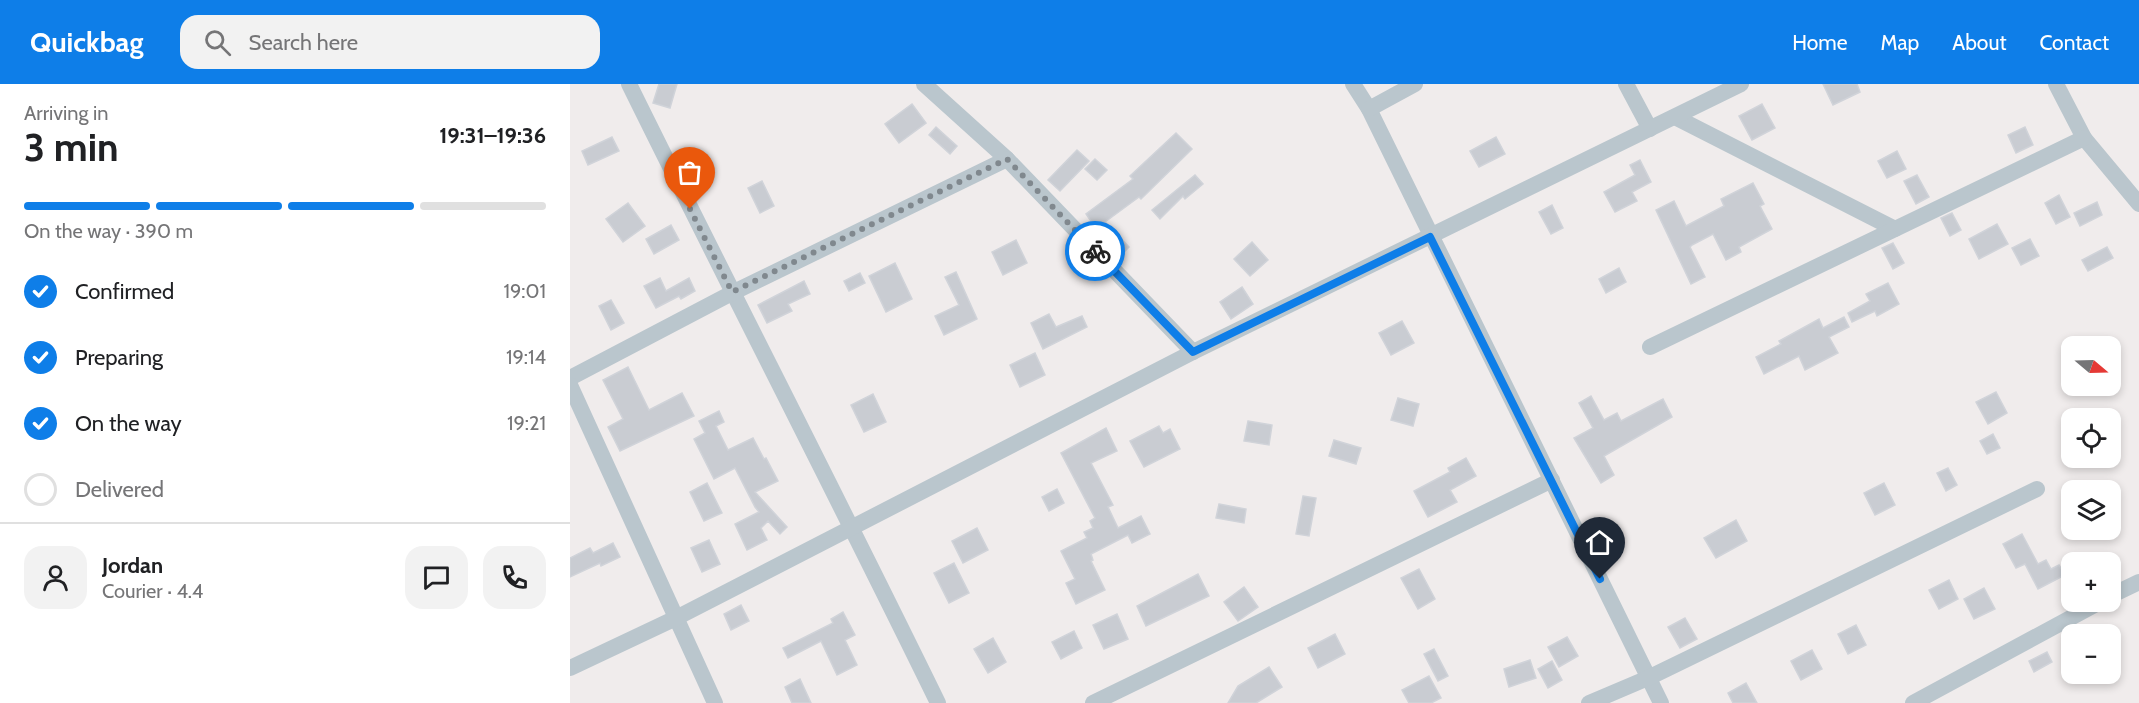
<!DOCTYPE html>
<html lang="en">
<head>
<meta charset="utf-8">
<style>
	body { margin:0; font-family:Cabin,sans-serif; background:#f2f2f2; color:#202124; height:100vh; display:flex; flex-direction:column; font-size:22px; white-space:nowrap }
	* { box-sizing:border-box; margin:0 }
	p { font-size:20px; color:#757577 }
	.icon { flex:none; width:33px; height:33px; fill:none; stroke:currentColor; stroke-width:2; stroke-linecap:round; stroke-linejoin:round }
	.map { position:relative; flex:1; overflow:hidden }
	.panel { display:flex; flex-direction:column; background:#fff; width:570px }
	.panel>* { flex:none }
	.needle { width:39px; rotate:109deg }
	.controls { position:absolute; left:1491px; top:252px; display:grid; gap:12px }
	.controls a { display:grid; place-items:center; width:60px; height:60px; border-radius:12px; background:#fff; box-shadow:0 3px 9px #0003; font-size:30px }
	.pin { position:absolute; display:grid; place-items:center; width:51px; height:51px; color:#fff; margin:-62px -26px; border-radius:50% 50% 50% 0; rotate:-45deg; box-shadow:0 0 6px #0007 }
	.pin .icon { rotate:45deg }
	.courier { position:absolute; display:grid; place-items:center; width:60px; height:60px; margin:-30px; border:4px solid #0e7ee8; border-radius:50%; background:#fff; color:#222; box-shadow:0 2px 8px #0007 }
	.overview em { font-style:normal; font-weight:700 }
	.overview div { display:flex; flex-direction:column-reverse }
	.overview { display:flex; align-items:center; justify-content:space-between; height:102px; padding:0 24px }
	h1 { font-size:39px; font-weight:700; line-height:45px }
	.bar { display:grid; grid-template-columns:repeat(4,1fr); gap:9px 6px; align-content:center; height:72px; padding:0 24px }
	.bar i { height:8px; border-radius:4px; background:#e0e0e0 }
	.bar .on { background:#0e7ee8 }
	.bar p { grid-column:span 4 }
	.line { display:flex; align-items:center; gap:15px; padding:0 24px; border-top:2px solid #e0e0e0 }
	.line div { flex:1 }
	.round { display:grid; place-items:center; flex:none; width:63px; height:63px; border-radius:18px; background:#f2f2f2 }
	ol { padding:0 24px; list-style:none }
	li { display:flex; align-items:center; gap:18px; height:66px }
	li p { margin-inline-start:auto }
	li .icon { padding:6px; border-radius:50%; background:#0e7ee8; color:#fff; stroke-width:4 }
	li:last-child { color:#757577 }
	li i { width:33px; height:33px; border:3px solid #e0e0e0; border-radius:50% }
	header { display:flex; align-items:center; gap:36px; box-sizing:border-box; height:84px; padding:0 30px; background:#0e7ee8; color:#fff }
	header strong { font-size:28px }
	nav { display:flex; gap:33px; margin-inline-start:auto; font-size:21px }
	.search { width:420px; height:54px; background:#f2f2f2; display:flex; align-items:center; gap:15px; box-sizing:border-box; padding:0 21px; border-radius:18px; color:#757577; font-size:22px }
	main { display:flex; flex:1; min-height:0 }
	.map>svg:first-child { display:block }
</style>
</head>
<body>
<header>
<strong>Quickbag</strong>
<div class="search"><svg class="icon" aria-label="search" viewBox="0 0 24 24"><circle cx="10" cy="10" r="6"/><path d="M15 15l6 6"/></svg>Search here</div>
<nav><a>Home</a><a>Map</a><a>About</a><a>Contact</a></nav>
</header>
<main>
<section class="panel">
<div class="overview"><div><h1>3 min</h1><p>Arriving in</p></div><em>19:31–19:36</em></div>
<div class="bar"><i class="on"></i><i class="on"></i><i class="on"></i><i></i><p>On the way · 390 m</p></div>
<ol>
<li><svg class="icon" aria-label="check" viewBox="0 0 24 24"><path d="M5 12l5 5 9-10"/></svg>Confirmed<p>19:01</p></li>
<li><svg class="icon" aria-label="check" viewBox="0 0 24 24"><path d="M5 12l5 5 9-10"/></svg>Preparing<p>19:14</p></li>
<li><svg class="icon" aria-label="check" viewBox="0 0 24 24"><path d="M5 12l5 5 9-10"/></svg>On the way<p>19:21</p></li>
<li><i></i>Delivered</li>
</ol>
<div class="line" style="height:108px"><a class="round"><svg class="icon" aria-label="person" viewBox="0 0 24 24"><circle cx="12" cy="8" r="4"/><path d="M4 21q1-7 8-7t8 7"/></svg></a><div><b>Jordan</b><p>Courier · 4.4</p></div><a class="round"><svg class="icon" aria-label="chat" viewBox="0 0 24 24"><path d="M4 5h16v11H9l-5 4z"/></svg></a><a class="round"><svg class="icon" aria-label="phone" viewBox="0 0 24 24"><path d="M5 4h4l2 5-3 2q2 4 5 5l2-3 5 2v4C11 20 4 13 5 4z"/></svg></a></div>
</section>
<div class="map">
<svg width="1569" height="619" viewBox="0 0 1569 619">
	<rect width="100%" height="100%" fill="#f0ecec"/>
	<g fill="#c9ccd2" stroke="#d0d3d9" stroke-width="1.5">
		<polygon points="89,0 107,0 100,24 83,19"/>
		<polygon points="1253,0 1287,0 1290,8 1263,21"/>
		<polygon points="342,20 356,39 329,59 315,40"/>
		<polygon points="1192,20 1205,44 1182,56 1169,32"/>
		<polygon points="366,43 387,62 380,70 359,51"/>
		<polygon points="1455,43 1463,61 1446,69 1438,51"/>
		<polygon points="606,49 622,65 571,115 569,113 535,138 559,163 549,173 534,156 516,130 563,95 560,92"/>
		<polygon points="42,53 49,67 18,81 12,67"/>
		<polygon points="926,53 935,70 909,83 900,67"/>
		<polygon points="507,66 519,77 490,107 478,96"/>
		<polygon points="1327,67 1336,85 1317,94 1308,77"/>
		<polygon points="525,75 537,86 527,96 515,85"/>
		<polygon points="1070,76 1081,98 1062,108 1067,117 1045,128 1034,108 1065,91 1060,81"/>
		<polygon points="625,91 633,100 615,115 613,112 590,135 582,126"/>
		<polygon points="1347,91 1359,113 1346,120 1334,97"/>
		<polygon points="192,97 204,122 190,129 178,104"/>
		<polygon points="1183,99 1194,120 1190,122 1202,145 1169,163 1171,168 1156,176 1143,150 1122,161 1120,163 1135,193 1121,200 1086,126 1104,117 1116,142 1154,122 1151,115"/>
		<polygon points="1489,111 1500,133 1486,140 1475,119"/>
		<polygon points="1527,118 1532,131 1510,142 1504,129"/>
		<polygon points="58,119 75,142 53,158 36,135"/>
		<polygon points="982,121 993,144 981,150 969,128"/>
		<polygon points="1382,129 1391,146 1380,152 1371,134"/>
		<polygon points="1427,140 1438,160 1409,175 1399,155"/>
		<polygon points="101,141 109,156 84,170 76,155"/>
		<polygon points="1460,155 1469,172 1451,181 1442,164"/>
		<polygon points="446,156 457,179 433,191 422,168"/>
		<polygon points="682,158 698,176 680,192 664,175"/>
		<polygon points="1323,159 1334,179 1323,185 1312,164"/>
		<polygon points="1537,163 1543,174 1518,187 1512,176"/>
		<polygon points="325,179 342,215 316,228 299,192"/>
		<polygon points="1049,184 1056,198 1036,209 1029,195"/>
		<polygon points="386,188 407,235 374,251 365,232 389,221 375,193"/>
		<polygon points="290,189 295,199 279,207 274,197"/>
		<polygon points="90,194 96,207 119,194 125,207 111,215 109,212 86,224 74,202"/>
		<polygon points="234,197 240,210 218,220 222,227 197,239 188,221"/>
		<polygon points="1318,199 1329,220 1307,232 1305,227 1282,238 1278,229 1300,217 1296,210"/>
		<polygon points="672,203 683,220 661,235 650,218"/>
		<polygon points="41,216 54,239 41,246 29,222"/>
		<polygon points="479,230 486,243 512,232 517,243 473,265 461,239"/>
		<polygon points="1274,233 1279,243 1259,253 1268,269 1235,286 1229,272 1194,290 1186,273 1211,260 1209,257 1249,235 1253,244"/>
		<polygon points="832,237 844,259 821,271 809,249"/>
		<polygon points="465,269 475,291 450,303 440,281"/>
		<polygon points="58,283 79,326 112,309 124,332 50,367 38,343 53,335 33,296"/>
		<polygon points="1426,308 1437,329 1418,340 1406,318"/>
		<polygon points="303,310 316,338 294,348 281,321"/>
		<polygon points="1021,312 1034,336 1047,329 1051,337 1093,315 1102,333 1034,372 1044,391 1031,399 1004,354 1023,344 1009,319"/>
		<polygon points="828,314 849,320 843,342 821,336"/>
		<polygon points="149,327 154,338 146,342 158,366 183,354 194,375 196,374 208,397 185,408 217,443 210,450 198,437 191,444 197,456 177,466 165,440 189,428 185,423 165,384 144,395 124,355 135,349 129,337"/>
		<polygon points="678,337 702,341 699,361 674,357"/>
		<polygon points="589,342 593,349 600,345 610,365 574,383 560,357"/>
		<polygon points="536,344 547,367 521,379 543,421 538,423 548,444 571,432 580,450 562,459 558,451 521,470 523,476 521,477 535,506 506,520 496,499 505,495 491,467 517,454 514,448 523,444 520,437 525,434 491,369"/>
		<polygon points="1423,350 1430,364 1417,370 1410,357"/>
		<polygon points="764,356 791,364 786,380 759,372"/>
		<polygon points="896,374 906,392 880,406 887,418 858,433 844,407 880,388 878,384"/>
		<polygon points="1378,384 1387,401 1376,407 1367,389"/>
		<polygon points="137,399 152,429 134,437 120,408"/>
		<polygon points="1314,399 1325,421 1305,431 1294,409"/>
		<polygon points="487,405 494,419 479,427 472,413"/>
		<polygon points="733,412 746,414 739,452 726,450"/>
		<polygon points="649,420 676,425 674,439 646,434"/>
		<polygon points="1166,436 1177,457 1146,474 1134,454"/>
		<polygon points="407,444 418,466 393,479 382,457"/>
		<polygon points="1452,450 1468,480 1476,476 1481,485 1489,481 1495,491 1468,505 1455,480 1446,484 1433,460"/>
		<polygon points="139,456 150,480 132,488 121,464"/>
		<polygon points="43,459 50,473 31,482 30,479 0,493 0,474 20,464 23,469"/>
		<polygon points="384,479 399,509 379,519 364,489"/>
		<polygon points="849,485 865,515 848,525 831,494"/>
		<polygon points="628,490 639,512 576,542 567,522"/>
		<polygon points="1379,496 1388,515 1369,525 1359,506"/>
		<polygon points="674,503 688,523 668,537 654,518"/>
		<polygon points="1414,504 1425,525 1404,535 1394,515"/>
		<polygon points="171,521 179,537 161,546 154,530"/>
		<polygon points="273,528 285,551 275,556 287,581 267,591 251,557 218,574 213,564 263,539 261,535"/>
		<polygon points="547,530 558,555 534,565 523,541"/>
		<polygon points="1115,534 1127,555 1110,564 1098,543"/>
		<polygon points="1286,541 1296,561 1278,570 1268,550"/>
		<polygon points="504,547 512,564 491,575 482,558"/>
		<polygon points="765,550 775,570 748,584 738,564"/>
		<polygon points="997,553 1008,572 989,583 978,563"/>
		<polygon points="423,554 436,578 418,589 404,565"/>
		<polygon points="864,565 878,592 868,597 854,570"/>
		<polygon points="1242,566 1252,585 1231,596 1221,577"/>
		<polygon points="1477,568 1482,578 1464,588 1459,577"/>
		<polygon points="960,576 966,594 939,603 934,585"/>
		<polygon points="982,577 992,596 978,604 968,585"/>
		<polygon points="699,583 712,603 686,619 658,619 668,602"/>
		<polygon points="859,592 871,614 861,619 839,619 832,606"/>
		<polygon points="230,595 241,619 222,619 215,603"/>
		<polygon points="1176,599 1187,619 1163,619 1158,609"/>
	</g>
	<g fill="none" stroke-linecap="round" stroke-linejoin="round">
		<g stroke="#bac6cd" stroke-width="16">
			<path d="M59 0C161 207 267 412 368 619"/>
			<polyline points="354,0 437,75 623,268"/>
			<polyline points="783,0 799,25 1091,619"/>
			<polyline points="1056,0 1080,45"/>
			<polyline points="1486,0 1514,54 1569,120"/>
			<polyline points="799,25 845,0"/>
			<polyline points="1105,33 1325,145"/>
			<polyline points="1080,263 1514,54"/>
			<polyline points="0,294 162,209 437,75"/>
			<polyline points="0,301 145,619"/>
			<polyline points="1540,512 1569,498"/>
			<polyline points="0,584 106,534 623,268 1171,0"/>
			<polyline points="523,619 982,396"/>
			<polyline points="1019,619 1078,594 1467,405"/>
			<polyline points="1343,619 1530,518"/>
		</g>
	</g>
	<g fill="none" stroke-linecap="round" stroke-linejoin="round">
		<polyline stroke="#80888e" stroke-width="6" stroke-dasharray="0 10.8" points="120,125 162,208 437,75 525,167"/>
		<polyline stroke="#0e7ee8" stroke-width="8" points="525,167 623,268 860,153 1030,495"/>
	</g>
</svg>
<div class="controls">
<a><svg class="needle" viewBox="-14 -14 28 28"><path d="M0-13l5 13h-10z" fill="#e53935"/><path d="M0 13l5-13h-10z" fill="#757577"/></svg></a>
<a><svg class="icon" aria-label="locate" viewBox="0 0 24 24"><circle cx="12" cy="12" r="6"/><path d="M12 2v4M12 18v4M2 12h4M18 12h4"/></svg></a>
<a><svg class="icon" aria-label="layers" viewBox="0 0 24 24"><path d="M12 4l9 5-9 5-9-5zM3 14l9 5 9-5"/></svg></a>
<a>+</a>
<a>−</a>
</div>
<div class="pin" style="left:120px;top:125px;background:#ea580c"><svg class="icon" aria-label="bag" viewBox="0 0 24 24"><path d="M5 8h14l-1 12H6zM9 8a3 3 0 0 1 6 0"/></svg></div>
<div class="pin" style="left:1030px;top:495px;background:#1f2937"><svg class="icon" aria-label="home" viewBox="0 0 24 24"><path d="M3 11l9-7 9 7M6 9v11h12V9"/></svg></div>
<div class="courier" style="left:525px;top:167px"><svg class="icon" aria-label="bike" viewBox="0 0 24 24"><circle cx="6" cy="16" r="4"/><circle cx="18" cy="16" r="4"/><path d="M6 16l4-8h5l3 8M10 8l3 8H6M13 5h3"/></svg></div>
</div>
</main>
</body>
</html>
